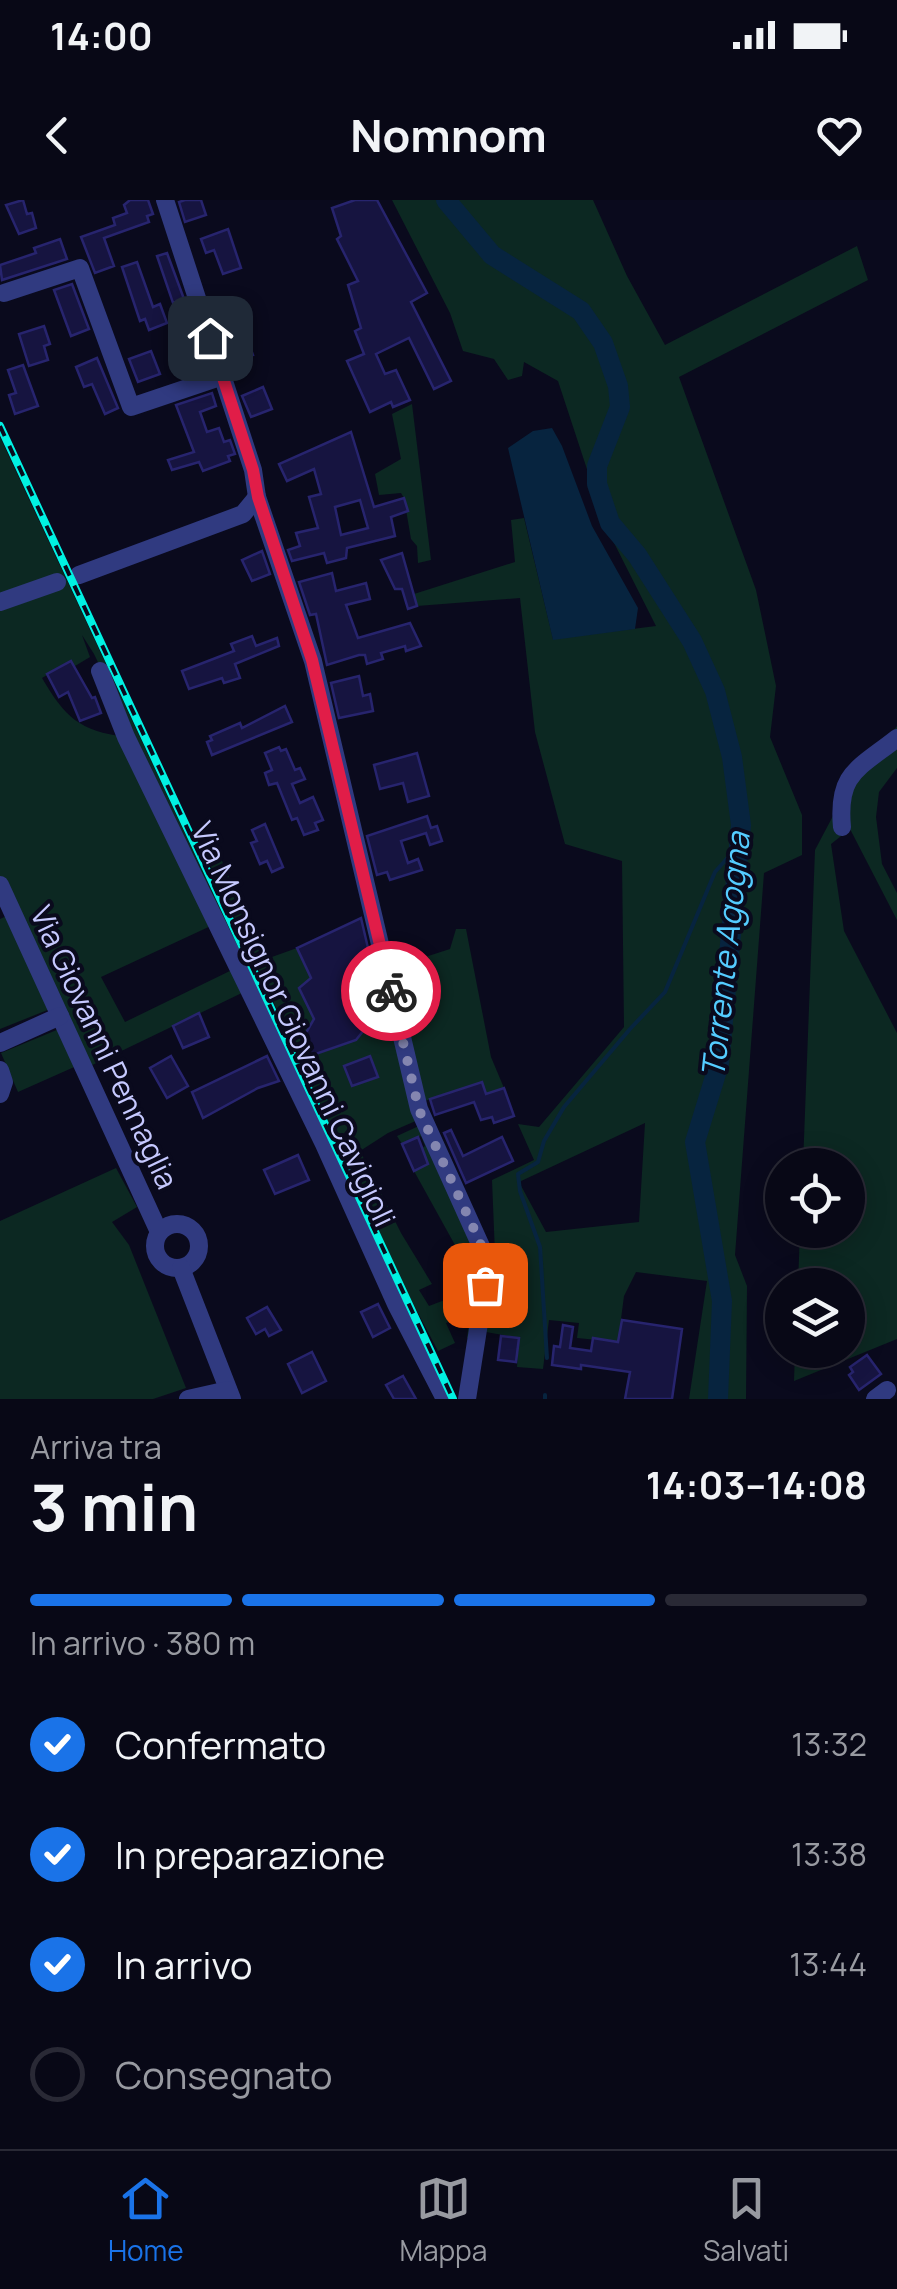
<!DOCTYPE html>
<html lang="it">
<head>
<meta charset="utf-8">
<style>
	body { margin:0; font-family:Manrope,sans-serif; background:#161623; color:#f1f3f6; height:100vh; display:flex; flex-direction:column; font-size:38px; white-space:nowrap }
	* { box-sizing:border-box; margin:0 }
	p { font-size:32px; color:#989aa1 }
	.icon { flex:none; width:55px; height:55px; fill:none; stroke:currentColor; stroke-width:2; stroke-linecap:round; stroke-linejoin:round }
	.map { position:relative; height:1199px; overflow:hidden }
	.drawer { display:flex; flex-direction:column; background:#080816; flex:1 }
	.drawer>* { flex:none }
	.tools { position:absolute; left:765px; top:948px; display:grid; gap:20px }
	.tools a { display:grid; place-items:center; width:100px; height:100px; border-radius:50%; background:#080816; box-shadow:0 5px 25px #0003,0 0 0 2px #292935; font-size:50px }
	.pin { position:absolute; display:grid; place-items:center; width:85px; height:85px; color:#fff; margin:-42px; border-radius:20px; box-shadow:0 5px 15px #0006 }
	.courier { position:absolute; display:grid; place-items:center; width:100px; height:100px; margin:-50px; border:8px solid #e11d48; border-radius:50%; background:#fff; color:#222; box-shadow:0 2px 12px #0007 }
	.overview em { font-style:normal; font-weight:700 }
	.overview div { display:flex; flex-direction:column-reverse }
	.overview { display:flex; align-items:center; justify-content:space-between; height:170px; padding:0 30px }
	h1 { font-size:65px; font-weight:700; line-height:75px }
	.bar { display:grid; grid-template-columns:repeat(4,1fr); gap:15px 10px; align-content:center; height:120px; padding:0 30px }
	.bar i { height:12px; border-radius:8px; background:#292935 }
	.bar .current { background:#1a73e8 }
	.bar p { grid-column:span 4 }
	ol { padding:0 30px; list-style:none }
	li { display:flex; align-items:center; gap:30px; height:110px }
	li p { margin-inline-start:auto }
	li .icon { padding:10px; border-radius:50%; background:#1a73e8; color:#fff; stroke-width:4 }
	li:last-child { color:#989aa1 }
	li i { width:55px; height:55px; border:5px solid #292935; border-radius:50% }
	.status { display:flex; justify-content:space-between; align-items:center; height:70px; padding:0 50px; background:#080816; direction:ltr }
	.status svg { height:28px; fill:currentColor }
	header { display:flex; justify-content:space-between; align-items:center; height:130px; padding:0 30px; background:#080816; font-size:45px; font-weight:700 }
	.menu { display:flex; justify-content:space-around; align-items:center; height:140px; border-top:2px solid #292935; background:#080816; font-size:28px; color:#989aa1 }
	.menu a { display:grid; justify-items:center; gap:5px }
	.menu .current { color:#1a73e8 }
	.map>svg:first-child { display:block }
</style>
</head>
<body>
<div class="status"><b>14:00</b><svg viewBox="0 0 49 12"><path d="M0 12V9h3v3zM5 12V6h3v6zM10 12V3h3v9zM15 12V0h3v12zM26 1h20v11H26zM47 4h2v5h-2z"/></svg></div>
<header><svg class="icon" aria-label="back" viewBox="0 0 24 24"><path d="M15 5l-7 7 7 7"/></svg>Nomnom<svg class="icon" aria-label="heart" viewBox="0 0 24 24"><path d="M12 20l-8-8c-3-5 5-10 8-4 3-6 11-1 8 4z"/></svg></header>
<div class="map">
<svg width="897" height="1199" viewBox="0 0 897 1199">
	<rect width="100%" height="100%" fill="#0a0a1d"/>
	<g fill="#0c2822" fill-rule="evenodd">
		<path d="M392 0H593L627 76 665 145 857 46 868 80 679 177 756 390 776 486 770 537 802 615V655L764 673 735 1055 747 1086 746 1199H689L707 1081 636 1072 624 1096 618 1142 577 1138 579 1123 549 1120 543 1169 517 1167 519 1138 486 1132 495 1090V1060L513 1054 509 1043 495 1054 492 980 534 960 518 924 539 927 624 827 622 661 565 644 535 532 520 398 417 406 414 394 515 362 511 320 524 318 553 439 656 426 606 327 558 181 524 162 522 176 508 180 494 159 463 151 450 113ZM645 923 639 1022 546 1032 519 982Z"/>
		<polygon points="412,204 431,360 418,363 417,346 411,339 404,298 401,293 379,295 375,274 401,259 392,214"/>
		<path d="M0 237 287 852 94 454 82 435 90 457 75 466 71 461 42 478C65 517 79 531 126 537L215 724 101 777 125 822 236 768 246 791 84 869 81 864 18 892 1 853 64 827 55 807 0 829V719L13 713 0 699Z"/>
		<polygon points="897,526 897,568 879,592 876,617 882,664 897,693 897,720 850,629 831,644 844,731 897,833 897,1139 794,1181 795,1150 848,1150 848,1085 798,1085 800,1030 848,1030 848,965 803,965 815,650 843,597"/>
		<polygon points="212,638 261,750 269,758 297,748 311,778 300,788 314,819 303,838 310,855 356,840 364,830 393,818 418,920 388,933 360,951 401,1033 432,1084 419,1090 429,1106 442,1101 475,1106 470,1139 467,1138 470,1113 446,1123 455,1143 438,1151 408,1094 200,643"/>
		<polygon points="456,729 466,729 491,857 504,888 486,894 481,882 425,901 394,767 450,749"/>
		<polygon points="421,925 475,1047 479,1073 471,1074 414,971 421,949 425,946 421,936 402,944 397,936"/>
		<polygon points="116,968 137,1007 112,1022 129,1045 186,1188 153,1199 0,1199 0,1021"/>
	</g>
	<polygon fill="#07243f" points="552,228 562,246 592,326 638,408 635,429 553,440 508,248 533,231"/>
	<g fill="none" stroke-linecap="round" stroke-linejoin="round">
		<g stroke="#07243f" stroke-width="4">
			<polyline points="547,1158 540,1047 520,991 518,974 538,962 544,941 564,907 630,829 665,792 715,672 739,645"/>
			<polyline points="545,1199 545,1195"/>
		</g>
		<polyline stroke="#07243f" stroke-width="20" points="446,0 492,55 581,111 603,143 618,186 620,207 597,266 597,284 610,323 637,355 692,441 715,491 732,557 741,625 719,864 695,942 722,1101 718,1199"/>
	</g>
	<g fill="#161440" stroke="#27246e" stroke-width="2.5" fill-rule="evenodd">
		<polygon points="23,0 27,14 32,13 36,28 19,34 6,5"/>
		<polygon points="130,0 148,0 153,14 147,16 149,22 104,38 114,66 95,73 81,37 115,25 113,18 127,13 124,5"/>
		<polygon points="185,0 201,0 206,15 185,22 179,2"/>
		<polygon points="355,0 377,0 427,93 411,102 451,181 434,189 409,138 376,154 385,174 396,170 410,200 393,207 391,202 370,212 347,161 364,154 355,131 361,128 348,85 358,81 337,39 341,36 332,8"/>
		<polygon points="228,29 241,68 223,74 214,50 206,53 201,39"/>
		<polygon points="60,39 67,59 2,80 0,65 36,53 34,48"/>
		<polygon points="167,53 184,99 173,103 157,56"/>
		<polygon points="137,62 153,107 160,104 167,123 149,130 145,119 140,121 122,67"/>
		<polygon points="72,84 89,129 71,136 54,90"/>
		<polygon points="44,126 50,144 44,146 48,160 29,166 19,134"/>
		<polygon points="245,133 253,155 231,163 224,140"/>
		<polygon points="151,151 160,174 138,182 129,159"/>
		<polygon points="202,153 207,168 184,176 179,160"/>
		<polygon points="97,158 118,208 105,214 92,184 84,187 76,167"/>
		<polygon points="23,165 38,206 15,214 9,195 16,193 8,170"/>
		<polygon points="263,187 272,209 251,217 242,196"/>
		<polygon points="212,193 216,206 200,212 207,232 219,228 224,242 230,240 235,254 228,256 230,261 203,271 199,262 172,270 168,260 194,252 176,205"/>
		<path d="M351 232 374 307 404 298 408 311 391 317 395 336 347 348 346 358 327 363 324 353 292 361 288 350 300 346 296 333 318 328 309 297 321 294 314 269 287 281 279 264ZM360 300 368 328 341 335 335 307Z"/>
		<polygon points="262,351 270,374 252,381 242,360"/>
		<polygon points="402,353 417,406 408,409 402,389 395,389 381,360"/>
		<polygon points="332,373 336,391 366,383 370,399 346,405 358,438 410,423 421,446 406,451 405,446 381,453 383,459 367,464 365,455 359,455 327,465 316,414 310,415 299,382"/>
		<polygon points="252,436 256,446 277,438 279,446 235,464 240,478 224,483 222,478 189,489 182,471 234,451 231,444"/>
		<polygon points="71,461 92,498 95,497 101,513 80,521 68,492 59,497 47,474"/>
		<polygon points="359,476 363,496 370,494 373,511 339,518 331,483"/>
		<polygon points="285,506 292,522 212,555 207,542 212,540 210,536 240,523 242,528"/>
		<polygon points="279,547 281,551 286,549 295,570 300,568 305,579 292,584 300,603 313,597 323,620 315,623 318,630 304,635 297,618 292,620 290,615 277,583 269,585 265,573 272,570 265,553"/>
		<polygon points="417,553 429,596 408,602 403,583 380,589 374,565"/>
		<polygon points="427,616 431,628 437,626 442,641 430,645 426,633 401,641 408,663 418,659 422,670 390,680 387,672 377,675 367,636"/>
		<polygon points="265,624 283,667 272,672 267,661 260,664 251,643 257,641 252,630"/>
		<polygon points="361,718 385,821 364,830 356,840 310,856 303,838 314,819 299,788 311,778 297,748"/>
		<polygon points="199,813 209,837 183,848 173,826"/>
		<polygon points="171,856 188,886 167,898 150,868"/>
		<polygon points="267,856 279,881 258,888 203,918 192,892"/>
		<polygon points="370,856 378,877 352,886 344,866"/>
		<polygon points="482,882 486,894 504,888 514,916 494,923 492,917 481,920 474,902 435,915 430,899"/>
		<polygon points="451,930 463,956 502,937 513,961 466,983 444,933"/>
		<polygon points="418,937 428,964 414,971 402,944"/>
		<polygon points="298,955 309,980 275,994 264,970"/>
		<polygon points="453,1082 472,1083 469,1104 451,1103"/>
		<polygon points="378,1104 390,1128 373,1137 361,1112"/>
		<polygon points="267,1107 281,1130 269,1136 265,1129 256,1134 247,1118"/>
		<polygon points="622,1120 682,1129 672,1199 625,1199 630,1172 581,1165 581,1169 552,1165 554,1146 560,1147 563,1125 573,1127 570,1148 591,1151 593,1138 618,1142"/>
		<polygon points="501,1136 519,1138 516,1162 498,1160"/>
		<polygon points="312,1152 326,1181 302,1193 288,1164"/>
		<polygon points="867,1155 881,1174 859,1190 849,1175 853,1172 850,1167"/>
		<polygon points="403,1176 416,1199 394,1199 386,1185"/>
	</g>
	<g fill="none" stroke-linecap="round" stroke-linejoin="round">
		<g stroke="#303a80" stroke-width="18">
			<polyline points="165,0 253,270 257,297 313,461 419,909 484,1053 485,1085 467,1199"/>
			<polyline points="4,93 80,68 131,207 223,176"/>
			<polyline points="79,375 243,314 257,297"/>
			<polyline points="0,402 57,382"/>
			<polyline points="100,471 126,537 324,944 396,1104 445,1199"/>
			<path d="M842 627C837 573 858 569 897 538"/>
			<polyline points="0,685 159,1032"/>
			<polyline points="0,843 60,816"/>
			<polyline points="0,870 4,882 0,894"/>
			<circle cx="177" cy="1046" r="22"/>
			<polyline points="181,1068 232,1199"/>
			<polyline points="188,1199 228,1190"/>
			<polyline points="875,1199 887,1190"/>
		</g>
		<g stroke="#00f1e2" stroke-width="8">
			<polyline id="rail" points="0,226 453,1199"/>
		</g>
		<use href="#rail" stroke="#0a0a1d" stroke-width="4" stroke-dasharray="11" stroke-linecap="butt"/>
	</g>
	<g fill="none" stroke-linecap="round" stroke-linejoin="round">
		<polyline stroke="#8486b0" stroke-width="10" stroke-dasharray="0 18" points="391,791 419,910 478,1038 484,1053 485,1085"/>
		<polyline stroke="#e11d48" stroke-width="12" points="210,138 253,270 258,297 312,460 391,791"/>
	</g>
	<g text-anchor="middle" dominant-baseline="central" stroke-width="8" stroke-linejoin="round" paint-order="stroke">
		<g font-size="30" fill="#c6c9ff" stroke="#0a0a1d">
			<text transform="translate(294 824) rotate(65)">Via Monsignor Giovanni Cavigioli</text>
			<text transform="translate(105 847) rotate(65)">Via Giovanni Pennaglia</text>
		</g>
		<g font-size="32" font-style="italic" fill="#54ccff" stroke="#0a0a1d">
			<text transform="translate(725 755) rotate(-84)">Torrente Agogna</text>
		</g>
	</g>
</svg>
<div class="tools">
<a><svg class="icon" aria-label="locate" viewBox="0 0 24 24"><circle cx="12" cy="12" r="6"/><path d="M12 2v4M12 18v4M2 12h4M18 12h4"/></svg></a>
<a><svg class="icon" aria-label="layers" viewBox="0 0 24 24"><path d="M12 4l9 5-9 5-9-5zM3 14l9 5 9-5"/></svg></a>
</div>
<div class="pin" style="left:485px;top:1085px;background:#ea580c"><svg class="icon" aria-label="bag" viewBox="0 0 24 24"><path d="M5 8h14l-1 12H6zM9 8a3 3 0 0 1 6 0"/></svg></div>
<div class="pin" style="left:210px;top:138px;background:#1f2937"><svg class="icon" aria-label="home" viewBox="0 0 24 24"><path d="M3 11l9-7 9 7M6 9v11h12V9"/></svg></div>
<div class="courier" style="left:391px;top:791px"><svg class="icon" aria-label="bike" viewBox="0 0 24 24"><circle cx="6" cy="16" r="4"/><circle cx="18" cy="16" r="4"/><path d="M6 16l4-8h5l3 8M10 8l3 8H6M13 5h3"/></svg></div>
</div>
<section class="drawer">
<div class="overview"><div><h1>3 min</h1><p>Arriva tra</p></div><em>14:03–14:08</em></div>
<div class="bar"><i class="current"></i><i class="current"></i><i class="current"></i><i></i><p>In arrivo · 380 m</p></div>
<ol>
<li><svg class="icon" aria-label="check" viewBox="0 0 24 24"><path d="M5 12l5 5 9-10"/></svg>Confermato<p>13:32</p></li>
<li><svg class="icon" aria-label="check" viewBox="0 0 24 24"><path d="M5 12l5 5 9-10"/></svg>In preparazione<p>13:38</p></li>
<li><svg class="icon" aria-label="check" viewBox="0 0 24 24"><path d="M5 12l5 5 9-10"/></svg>In arrivo<p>13:44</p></li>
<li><i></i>Consegnato</li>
</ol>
</section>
<nav class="menu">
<a class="current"><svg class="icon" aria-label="home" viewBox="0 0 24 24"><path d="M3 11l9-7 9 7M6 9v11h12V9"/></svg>Home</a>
<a><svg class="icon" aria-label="map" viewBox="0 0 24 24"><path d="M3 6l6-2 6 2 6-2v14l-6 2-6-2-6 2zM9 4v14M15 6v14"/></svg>Mappa</a>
<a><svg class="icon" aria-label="saved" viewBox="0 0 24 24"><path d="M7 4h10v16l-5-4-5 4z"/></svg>Salvati</a>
</nav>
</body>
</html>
